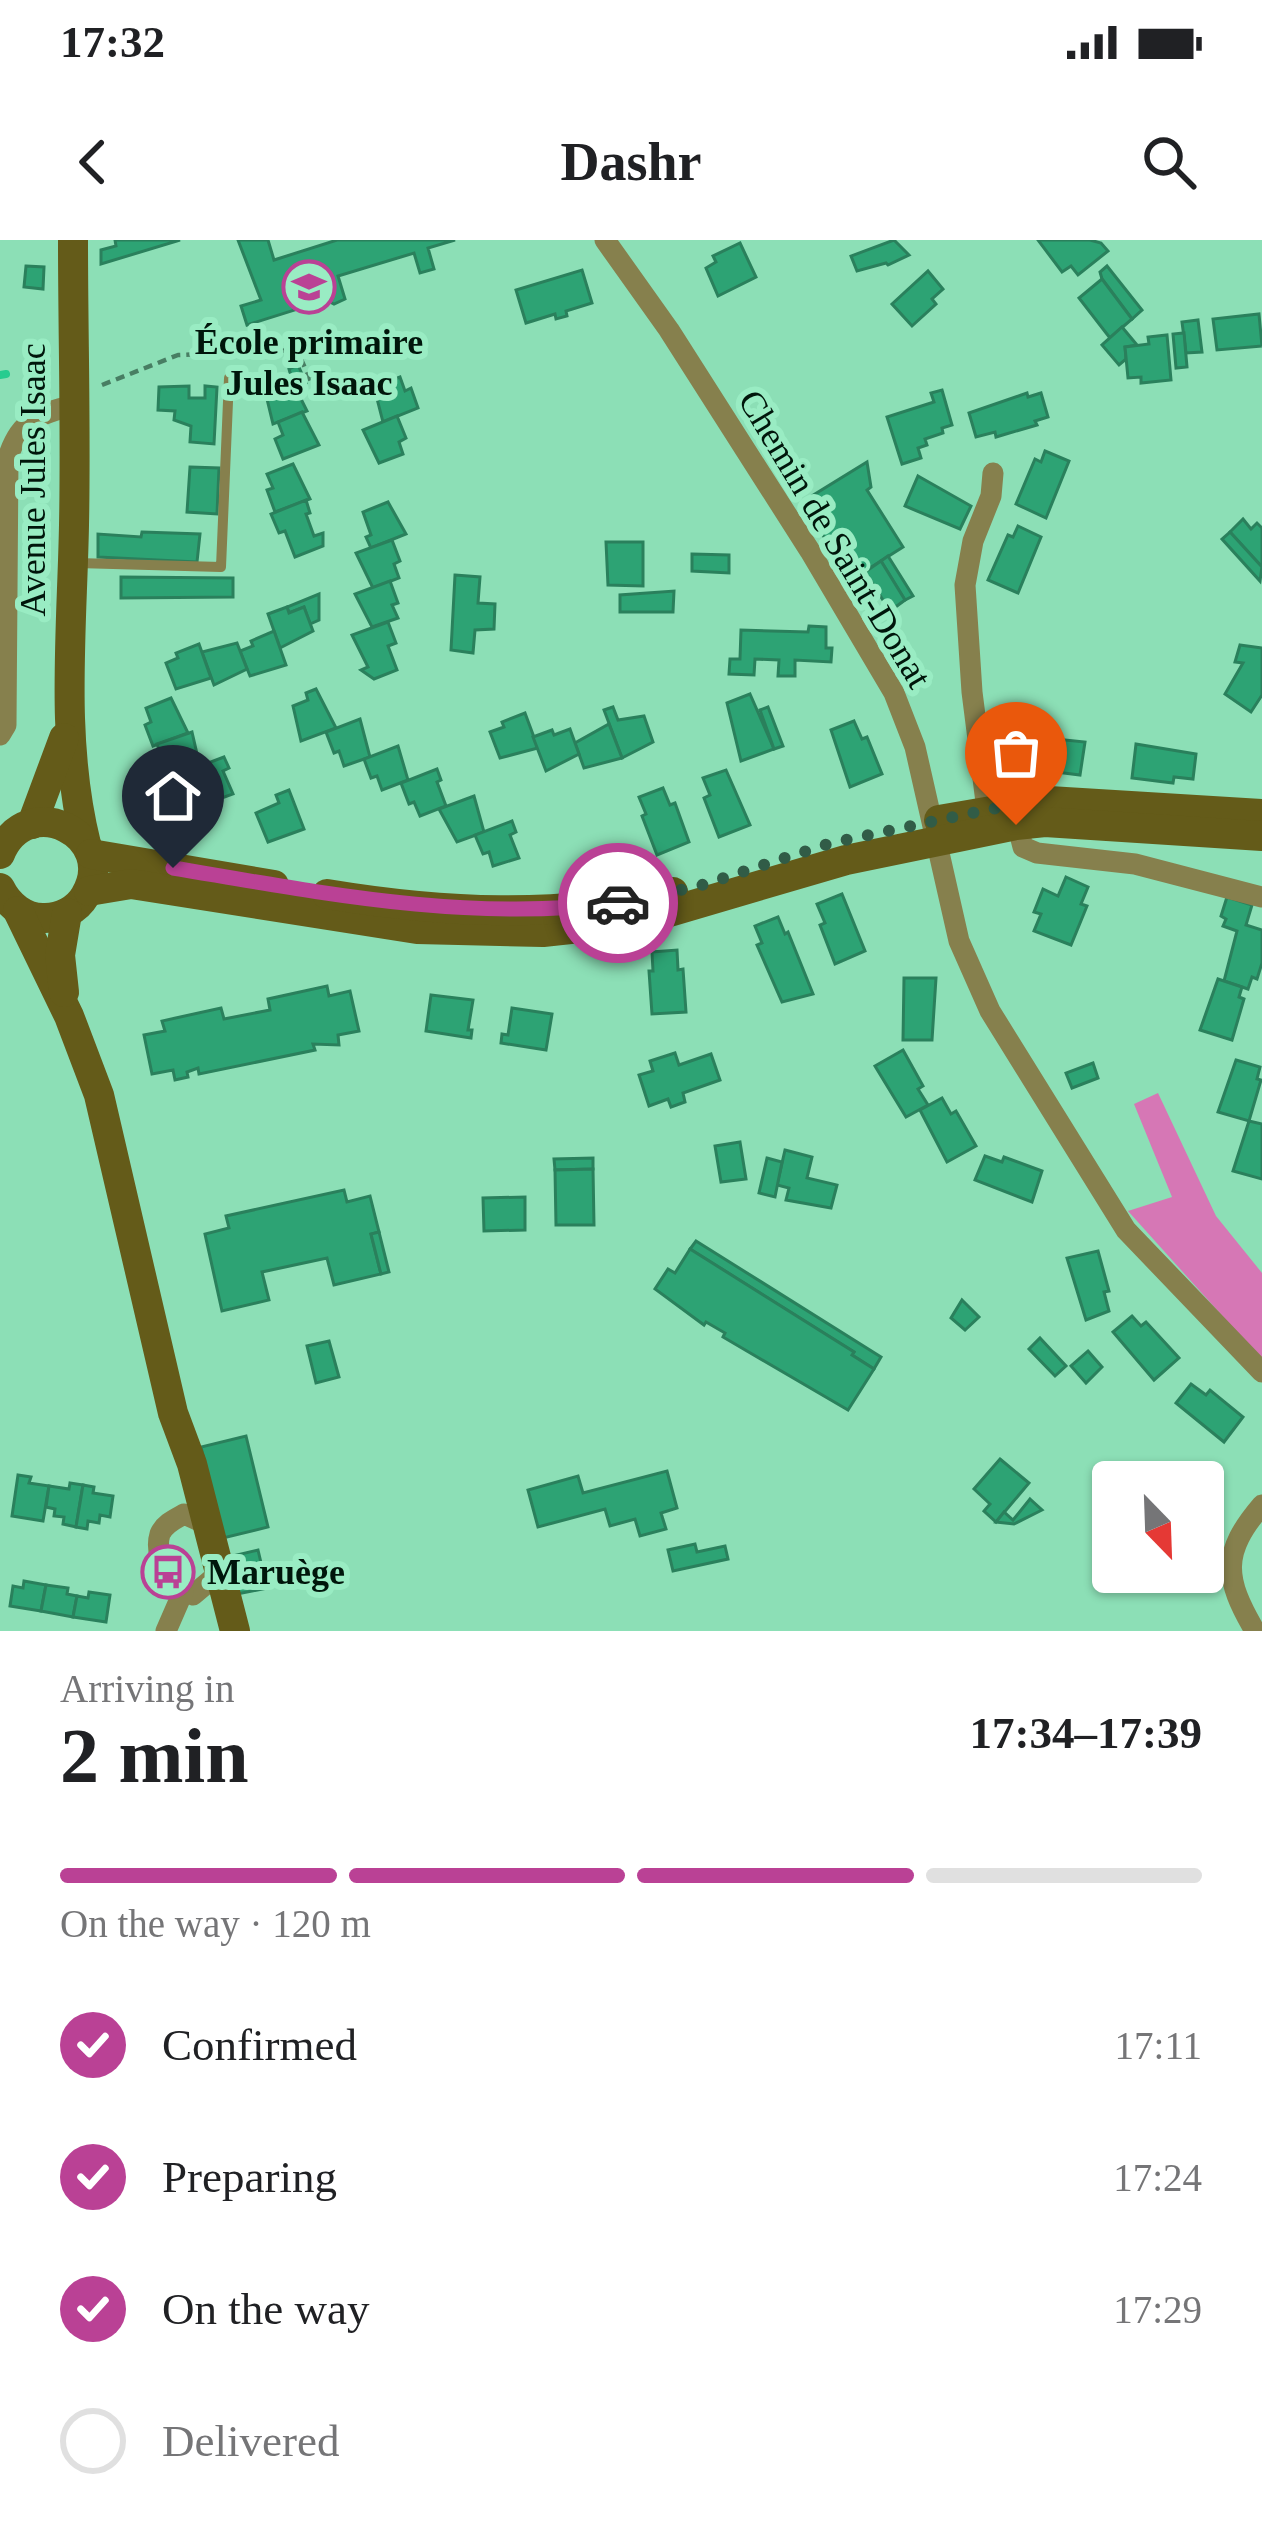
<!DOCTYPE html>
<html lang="en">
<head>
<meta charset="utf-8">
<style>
	body { margin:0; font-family:Georgia,serif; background:#f2f2f2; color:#202124; height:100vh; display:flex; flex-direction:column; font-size:45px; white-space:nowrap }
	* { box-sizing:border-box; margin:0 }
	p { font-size:39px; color:#757577 }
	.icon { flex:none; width:66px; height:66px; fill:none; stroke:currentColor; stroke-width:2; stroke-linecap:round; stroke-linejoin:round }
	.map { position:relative; height:1391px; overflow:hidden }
	.details { display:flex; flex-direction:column; background:#fff; flex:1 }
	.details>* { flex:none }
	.needle { width:78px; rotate:157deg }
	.tools { position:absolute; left:1092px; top:1221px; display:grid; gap:24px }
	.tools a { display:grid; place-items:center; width:132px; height:132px; border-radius:12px; background:#fff; box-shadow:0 3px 9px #0004; font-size:60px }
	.pin { position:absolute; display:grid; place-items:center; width:102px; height:102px; color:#fff; margin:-123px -51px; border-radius:50% 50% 50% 0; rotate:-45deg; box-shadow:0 0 12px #0007 }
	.pin .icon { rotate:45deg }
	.courier { position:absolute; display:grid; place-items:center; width:120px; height:120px; margin:-60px; border:9px solid #ba4195; border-radius:50%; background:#fff; color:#222; box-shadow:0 3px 15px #0007 }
	.summary em { font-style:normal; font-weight:700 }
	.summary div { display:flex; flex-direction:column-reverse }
	.summary { display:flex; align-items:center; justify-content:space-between; height:204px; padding:0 60px }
	h1 { font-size:78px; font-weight:700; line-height:90px }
	.bar { display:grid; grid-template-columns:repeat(4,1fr); gap:18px 12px; align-content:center; height:144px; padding:0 60px }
	.bar i { height:15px; border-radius:9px; background:#e0e0e0 }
	.bar .on { background:#ba4195 }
	.bar p { grid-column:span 4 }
	ol { padding:0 60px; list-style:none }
	li { display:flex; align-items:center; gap:36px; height:132px }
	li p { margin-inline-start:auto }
	li .icon { padding:12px; border-radius:50%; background:#ba4195; color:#fff; stroke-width:4 }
	li:last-child { color:#757577 }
	li i { width:66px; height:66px; border:6px solid #e0e0e0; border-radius:50% }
	.status { display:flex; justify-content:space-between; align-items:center; height:84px; padding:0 60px; background:#fff; direction:ltr }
	.status svg { height:33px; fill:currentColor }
	header { display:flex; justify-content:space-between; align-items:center; height:156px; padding:0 60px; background:#fff; font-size:54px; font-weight:700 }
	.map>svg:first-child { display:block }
</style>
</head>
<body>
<div class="status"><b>17:32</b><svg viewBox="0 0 49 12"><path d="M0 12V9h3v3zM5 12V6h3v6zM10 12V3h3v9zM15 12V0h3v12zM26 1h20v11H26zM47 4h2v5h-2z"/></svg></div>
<header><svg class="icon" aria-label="back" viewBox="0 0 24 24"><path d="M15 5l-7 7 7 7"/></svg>Dashr<svg class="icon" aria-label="search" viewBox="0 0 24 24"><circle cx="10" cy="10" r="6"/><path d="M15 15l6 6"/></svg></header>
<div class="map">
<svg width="1262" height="1391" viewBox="0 0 1262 1391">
	<rect width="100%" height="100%" fill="#8cdfb6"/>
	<polygon fill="#d677b5" points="1158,853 1216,976 1262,1033 1262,1120 1128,971 1172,957 1134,864"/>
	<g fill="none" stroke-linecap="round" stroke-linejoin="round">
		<polyline stroke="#27cc8f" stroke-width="8" points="0,135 6,134"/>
	</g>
	<g fill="#2da374" stroke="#2a805c" stroke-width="3">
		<polygon points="115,0 180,0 101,24 101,10 116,6"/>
		<polygon points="238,0 268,0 274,20 337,0 455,0 428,8 434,29 420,33 414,13 338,36 345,59 334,64 326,60 247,85 241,66 261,60"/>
		<polygon points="894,0 909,15 888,25 886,23 857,31 851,16"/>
		<polygon points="1038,0 1090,0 1101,3 1108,11 1078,35 1071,26 1062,32"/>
		<polygon points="740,3 756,37 718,56 706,28 716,22 713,16"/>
		<polygon points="26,26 44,27 43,49 24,47"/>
		<polygon points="1107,26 1142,70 1132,79 1102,39 1100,32"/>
		<polygon points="582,30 592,63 566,71 567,76 556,79 555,74 526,83 516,50"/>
		<polygon points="928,31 943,49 932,59 936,64 912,86 892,64"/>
		<polygon points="1102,39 1132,79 1110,98 1079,58"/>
		<polygon points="1259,74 1262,106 1217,110 1213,79"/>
		<polygon points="1198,80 1202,112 1186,113 1182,82"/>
		<polygon points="1122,87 1137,105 1125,107 1126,119 1119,125 1102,105"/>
		<polygon points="1184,93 1187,127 1176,128 1173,94"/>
		<polygon points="1167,95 1171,140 1141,143 1141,137 1128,138 1125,107 1149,104 1148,97"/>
		<polygon points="298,125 306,143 295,147 307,171 273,184 261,134 274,130 278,141 291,136 289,129"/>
		<polygon points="400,137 405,151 411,148 418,168 383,182 374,147"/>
		<polygon points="189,146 189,158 205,158 205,146 217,147 214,204 190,202 191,186 174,180 175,171 158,170 159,147"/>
		<polygon points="942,150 952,185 942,188 943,193 925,199 927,205 918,208 921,218 902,224 887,177 934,162 931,153"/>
		<polygon points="1027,153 1028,157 1041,153 1048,177 1035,181 1037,185 1006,194 996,197 995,192 976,197 969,173"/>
		<polygon points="302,172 319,205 283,219 275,199 283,195 278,182"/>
		<polygon points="397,176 406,198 399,202 403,214 379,223 363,190"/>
		<polygon points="1045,211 1069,221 1046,278 1016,264 1035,219 1041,222"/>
		<polygon points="867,222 871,247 867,250 903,307 851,340 802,262"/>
		<polygon points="293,224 310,259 275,272 267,250 273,248 267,234"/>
		<polygon points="190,227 219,228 217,274 187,272"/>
		<polygon points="918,236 971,266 960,289 905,266"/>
		<polygon points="306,260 310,273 306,274 314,296 323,293 323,306 295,317 285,291 279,293 271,274"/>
		<polygon points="388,262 406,294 371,308 366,297 371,295 363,272"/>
		<polygon points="1243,279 1251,289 1257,283 1262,288 1262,327 1230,292"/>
		<polygon points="1018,286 1041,297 1018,353 988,340 1008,295 1013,297"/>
		<polygon points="142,292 200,294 197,322 98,317 98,294 141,297"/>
		<polygon points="1230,292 1262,327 1260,341 1222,299"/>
		<polygon points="392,300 400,321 394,324 399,338 373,348 356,313"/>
		<polygon points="606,302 643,302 643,346 608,345"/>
		<polygon points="692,314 729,315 729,333 692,331"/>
		<polygon points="888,316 913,356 905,360 881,321"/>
		<polygon points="881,321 905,360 890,371 865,332"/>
		<polygon points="455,335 480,337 478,363 495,364 494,389 475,390 473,413 451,410"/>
		<polygon points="121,337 233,338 233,357 121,358"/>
		<polygon points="390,341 398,363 392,365 398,378 372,387 355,354"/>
		<polygon points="674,351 673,372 620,372 620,355"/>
		<polygon points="319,354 319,380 310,384 304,367 289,373 287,367"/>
		<polygon points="287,367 289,373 304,367 313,391 280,408 268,374"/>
		<polygon points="388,382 396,403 388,406 397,430 374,439 361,430 368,427 352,395"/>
		<polygon points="809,386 826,387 826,408 832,408 831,422 795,420 795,436 778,436 779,420 755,419 754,435 729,434 730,419 740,419 741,390 808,392"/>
		<polygon points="274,391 286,425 250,436 240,411 253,406 251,401"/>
		<polygon points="237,403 247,429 214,445 202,412"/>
		<polygon points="199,404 211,438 176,449 166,423 178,418 176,413"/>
		<polygon points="1240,405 1262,408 1262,455 1251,472 1225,454 1243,423 1235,422"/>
		<polygon points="316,449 336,488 301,501 293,466 308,460 306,453"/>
		<polygon points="750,454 774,509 741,521 727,463"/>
		<polygon points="171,458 188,493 153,506 145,485 151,482 146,468"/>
		<polygon points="613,467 618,480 644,476 653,502 622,518 604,470"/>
		<polygon points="768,467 783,506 774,509 760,470"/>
		<polygon points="525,473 538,508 500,518 490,492 504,487 502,482"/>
		<polygon points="360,479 370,517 344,526 339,511 334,513 326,492"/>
		<polygon points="854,481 862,499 867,497 882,534 850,547 831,490"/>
		<polygon points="609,484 622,518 584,528 575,503"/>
		<polygon points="570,489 579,514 546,531 533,497 552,490 554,495"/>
		<polygon points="192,492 200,527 175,536 170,522 164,524 157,504"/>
		<polygon points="1036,497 1085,502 1080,535 1032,529 1032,524 1021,522 1023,498"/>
		<polygon points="1136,504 1196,514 1193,539 1174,537 1173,543 1132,538"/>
		<polygon points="398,506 408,540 382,550 377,536 371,538 364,519"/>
		<polygon points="224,517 229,528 223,531 233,554 208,563 202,548 195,551 187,531"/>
		<polygon points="437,529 441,540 437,542 446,566 420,576 414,562 409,564 401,543"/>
		<polygon points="726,530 750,585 719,597 704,558 710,555 703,538"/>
		<polygon points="663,548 670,565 675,563 689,602 657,615 642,576 646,574 639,557"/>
		<polygon points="289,550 304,589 268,602 256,573 279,563 276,555"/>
		<polygon points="474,556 484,592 457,602 439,569"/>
		<polygon points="512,581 516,592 510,595 519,618 493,626 489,612 483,614 475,595"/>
		<polygon points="1066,637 1088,647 1081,664 1087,666 1071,705 1034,691 1041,674 1034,672 1043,649 1058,656"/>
		<polygon points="842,654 865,711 835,724 820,685 825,683 817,664"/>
		<polygon points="1227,657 1252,665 1246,685 1262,690 1262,723 1257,739 1252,737 1248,749 1224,741 1237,691 1223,686 1226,679 1221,676"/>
		<polygon points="778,677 785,694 788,692 813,754 782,762 757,705 762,703 755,686"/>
		<polygon points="677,710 678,730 683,729 686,772 652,774 649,731 653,731 652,712"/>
		<polygon points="904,738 936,738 932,800 903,800"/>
		<polygon points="1218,739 1242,747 1239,757 1244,759 1232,800 1200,790"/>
		<polygon points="327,746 329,756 350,751 359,791 338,795 339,805 313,804 315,810 199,834 198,828 187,832 188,837 175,840 173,830 152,834 144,795 165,791 162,781 221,768 224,779 270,770 268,759"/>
		<polygon points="431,755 473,760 468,790 472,790 471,798 426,791"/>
		<polygon points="512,768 552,774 546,810 501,803 502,794 508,795"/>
		<polygon points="903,810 923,846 918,849 928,865 906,877 875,826"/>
		<polygon points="675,813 679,825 711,814 720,840 683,853 685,862 671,867 668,859 649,866 639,835 653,831 650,821"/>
		<polygon points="1236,820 1260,827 1257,839 1261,840 1249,881 1218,872"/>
		<polygon points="1093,823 1098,838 1072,848 1066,833"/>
		<polygon points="942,858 951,874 956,871 976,906 947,922 920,870"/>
		<polygon points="1249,881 1262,884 1262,939 1233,931"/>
		<polygon points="740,902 746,939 721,942 715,906"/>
		<polygon points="785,910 812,917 807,938 837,945 831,968 786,960 789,948 777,945"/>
		<polygon points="985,916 1002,922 1004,917 1042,931 1032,962 975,940"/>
		<polygon points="593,918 593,929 555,930 554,919"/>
		<polygon points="767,918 782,922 775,957 759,953"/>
		<polygon points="593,929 594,985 556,985 555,930"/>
		<polygon points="344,950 347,962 370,956 379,992 371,994 381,1034 334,1045 327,1018 262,1032 269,1060 222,1071 205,994 229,988 226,976"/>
		<polygon points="525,957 525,990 484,991 483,958"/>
		<polygon points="379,992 389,1032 381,1034 371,994"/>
		<polygon points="696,1001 881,1117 874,1129 852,1115 854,1112 690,1009"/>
		<polygon points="690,1009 854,1112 852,1115 874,1129 848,1170 723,1097 725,1093 706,1082 704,1085 655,1049 668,1029 675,1033"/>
		<polygon points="1098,1011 1109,1051 1104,1052 1109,1071 1086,1080 1067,1018"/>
		<polygon points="962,1060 979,1077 965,1090 951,1078"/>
		<polygon points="1132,1076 1141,1086 1146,1082 1179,1118 1154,1140 1113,1092"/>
		<polygon points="1040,1098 1066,1126 1055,1136 1029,1109"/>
		<polygon points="329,1101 339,1137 316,1143 307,1106"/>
		<polygon points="1088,1111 1102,1127 1086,1143 1071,1126"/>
		<polygon points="1191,1144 1206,1155 1210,1150 1243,1177 1224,1202 1176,1163"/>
		<polygon points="246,1196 268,1287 223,1298 201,1207"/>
		<polygon points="1000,1219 1029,1243 996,1282 984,1271 990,1264 974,1249"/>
		<polygon points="667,1231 677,1268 661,1273 666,1289 640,1296 635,1279 610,1286 605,1269 538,1287 528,1250 578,1236 583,1253"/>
		<polygon points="18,1235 31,1237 29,1243 49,1246 43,1281 12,1276"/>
		<polygon points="70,1243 83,1245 76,1287 63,1284 64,1277 54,1276 55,1269 46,1267 49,1246 69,1249"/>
		<polygon points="83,1245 94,1247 93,1253 113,1256 110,1277 100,1275 99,1283 88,1281 87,1289 76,1287"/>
		<polygon points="1030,1259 1042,1270 1014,1284 996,1282 1004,1272 1013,1280"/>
		<polygon points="695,1304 697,1312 725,1306 728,1319 673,1331 668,1310"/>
		<polygon points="258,1310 267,1348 237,1354 228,1317"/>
		<polygon points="24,1341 46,1345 41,1371 10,1366 13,1346 23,1348"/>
		<polygon points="46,1345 68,1348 67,1354 77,1356 73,1377 41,1371"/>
		<polygon points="89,1352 110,1355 106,1382 73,1377 77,1356 88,1358"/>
	</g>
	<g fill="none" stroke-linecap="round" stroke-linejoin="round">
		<polyline stroke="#487e63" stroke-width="4.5" stroke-dasharray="9 6" stroke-linecap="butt" points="102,145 178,115 297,110 313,146"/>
		<polyline stroke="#86804d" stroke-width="10" points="77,323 221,327 229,138"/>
		<g stroke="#86804d" stroke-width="21">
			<polyline points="605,0 669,90 810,311 894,453 915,507 959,701 990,771 1126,990 1262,1132"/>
			<path d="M0 495 6 485 8 218C19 181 38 174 74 165"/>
			<polyline points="987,570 972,452 965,345 973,301 991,256 993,233"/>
			<polyline points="1014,572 1023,607 1037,613 1135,624 1262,657"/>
			<path d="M206 1284 184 1274C175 1279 164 1284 160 1294 153 1317 173 1349 193 1355L218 1334"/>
			<polyline points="166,1391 183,1352"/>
			<path d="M1255 1391C1224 1338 1221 1313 1262 1265"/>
		</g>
		<g stroke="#645b19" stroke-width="30">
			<path d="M73 0C73 95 76 190 74 285 72 391 60 500 86 604"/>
			<polyline points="939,580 1049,561 1262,574"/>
			<polyline points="32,584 64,498"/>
			<path d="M0 614C27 548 121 596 85 656 77 670 60 678 45 678 25 679 8 665 0 648"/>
			<polyline points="91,614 274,645"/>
			<polyline points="89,651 131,644 417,689 543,692 635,682 846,620 1016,585 1045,582 1262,596"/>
			<path d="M327 654C442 673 559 679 673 652"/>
			<polyline points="18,671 69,776 99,855 173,1173 192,1224 235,1391"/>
			<polyline points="64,752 60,715 67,673"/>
		</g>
	</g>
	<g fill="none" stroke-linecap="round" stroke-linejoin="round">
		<polyline stroke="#315c47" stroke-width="12" stroke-dasharray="0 21.6" points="618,663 699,646 831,603 987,570 1013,565 1016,585"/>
		<path stroke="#ba4195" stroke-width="15" d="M173 628C323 653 466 682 618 663"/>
	</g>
	<defs>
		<g id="school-ring" transform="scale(2.7)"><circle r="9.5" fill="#99ecc3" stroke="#ba4195" stroke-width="1.5"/><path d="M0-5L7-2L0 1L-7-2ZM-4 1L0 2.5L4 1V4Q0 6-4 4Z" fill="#ba4195"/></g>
		<g id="bus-ring" transform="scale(2.7)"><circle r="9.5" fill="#99ecc3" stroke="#ba4195" stroke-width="1.5"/><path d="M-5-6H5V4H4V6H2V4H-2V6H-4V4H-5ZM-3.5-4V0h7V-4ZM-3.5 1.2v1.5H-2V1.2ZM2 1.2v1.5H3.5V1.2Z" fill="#ba4195"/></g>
	</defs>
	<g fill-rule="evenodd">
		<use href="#school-ring" x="309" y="47"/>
		<use href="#bus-ring" x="168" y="1332"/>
	</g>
	<g text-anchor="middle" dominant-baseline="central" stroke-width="12" stroke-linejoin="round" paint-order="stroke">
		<g font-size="36" font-weight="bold" fill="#00160b" stroke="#99ecc3">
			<text x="309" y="102">École primaire<tspan x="309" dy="41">Jules Isaac</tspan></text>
			<text x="207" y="1332" text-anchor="start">Maruège</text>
		</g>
		<g font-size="36" fill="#00160b" stroke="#99ecc3">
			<text transform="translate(33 240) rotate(-90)">Avenue Jules Isaac</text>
			<text transform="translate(835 299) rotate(59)">Chemin de Saint-Donat</text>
		</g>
	</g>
</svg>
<div class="tools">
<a><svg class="needle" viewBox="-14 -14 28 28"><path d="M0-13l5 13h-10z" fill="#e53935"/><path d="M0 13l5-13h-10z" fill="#757577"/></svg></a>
</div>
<div class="pin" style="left:1016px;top:585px;background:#ea580c"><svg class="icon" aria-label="bag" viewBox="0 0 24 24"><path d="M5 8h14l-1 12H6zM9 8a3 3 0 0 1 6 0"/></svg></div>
<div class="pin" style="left:173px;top:628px;background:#1f2937"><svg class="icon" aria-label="home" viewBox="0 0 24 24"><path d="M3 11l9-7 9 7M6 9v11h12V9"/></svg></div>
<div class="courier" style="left:618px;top:663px"><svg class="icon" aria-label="car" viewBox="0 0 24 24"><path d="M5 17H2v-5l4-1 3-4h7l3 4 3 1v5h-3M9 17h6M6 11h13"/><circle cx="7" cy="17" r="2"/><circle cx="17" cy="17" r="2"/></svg></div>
</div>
<section class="details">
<div class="summary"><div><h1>2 min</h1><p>Arriving in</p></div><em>17:34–17:39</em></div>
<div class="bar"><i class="on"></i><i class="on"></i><i class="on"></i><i></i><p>On the way · 120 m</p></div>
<ol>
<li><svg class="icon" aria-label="check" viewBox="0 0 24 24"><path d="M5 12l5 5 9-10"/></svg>Confirmed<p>17:11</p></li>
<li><svg class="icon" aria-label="check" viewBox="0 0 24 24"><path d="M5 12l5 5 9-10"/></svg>Preparing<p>17:24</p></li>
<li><svg class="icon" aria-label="check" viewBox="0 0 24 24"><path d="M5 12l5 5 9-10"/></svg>On the way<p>17:29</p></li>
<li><i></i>Delivered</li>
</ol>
</section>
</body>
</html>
